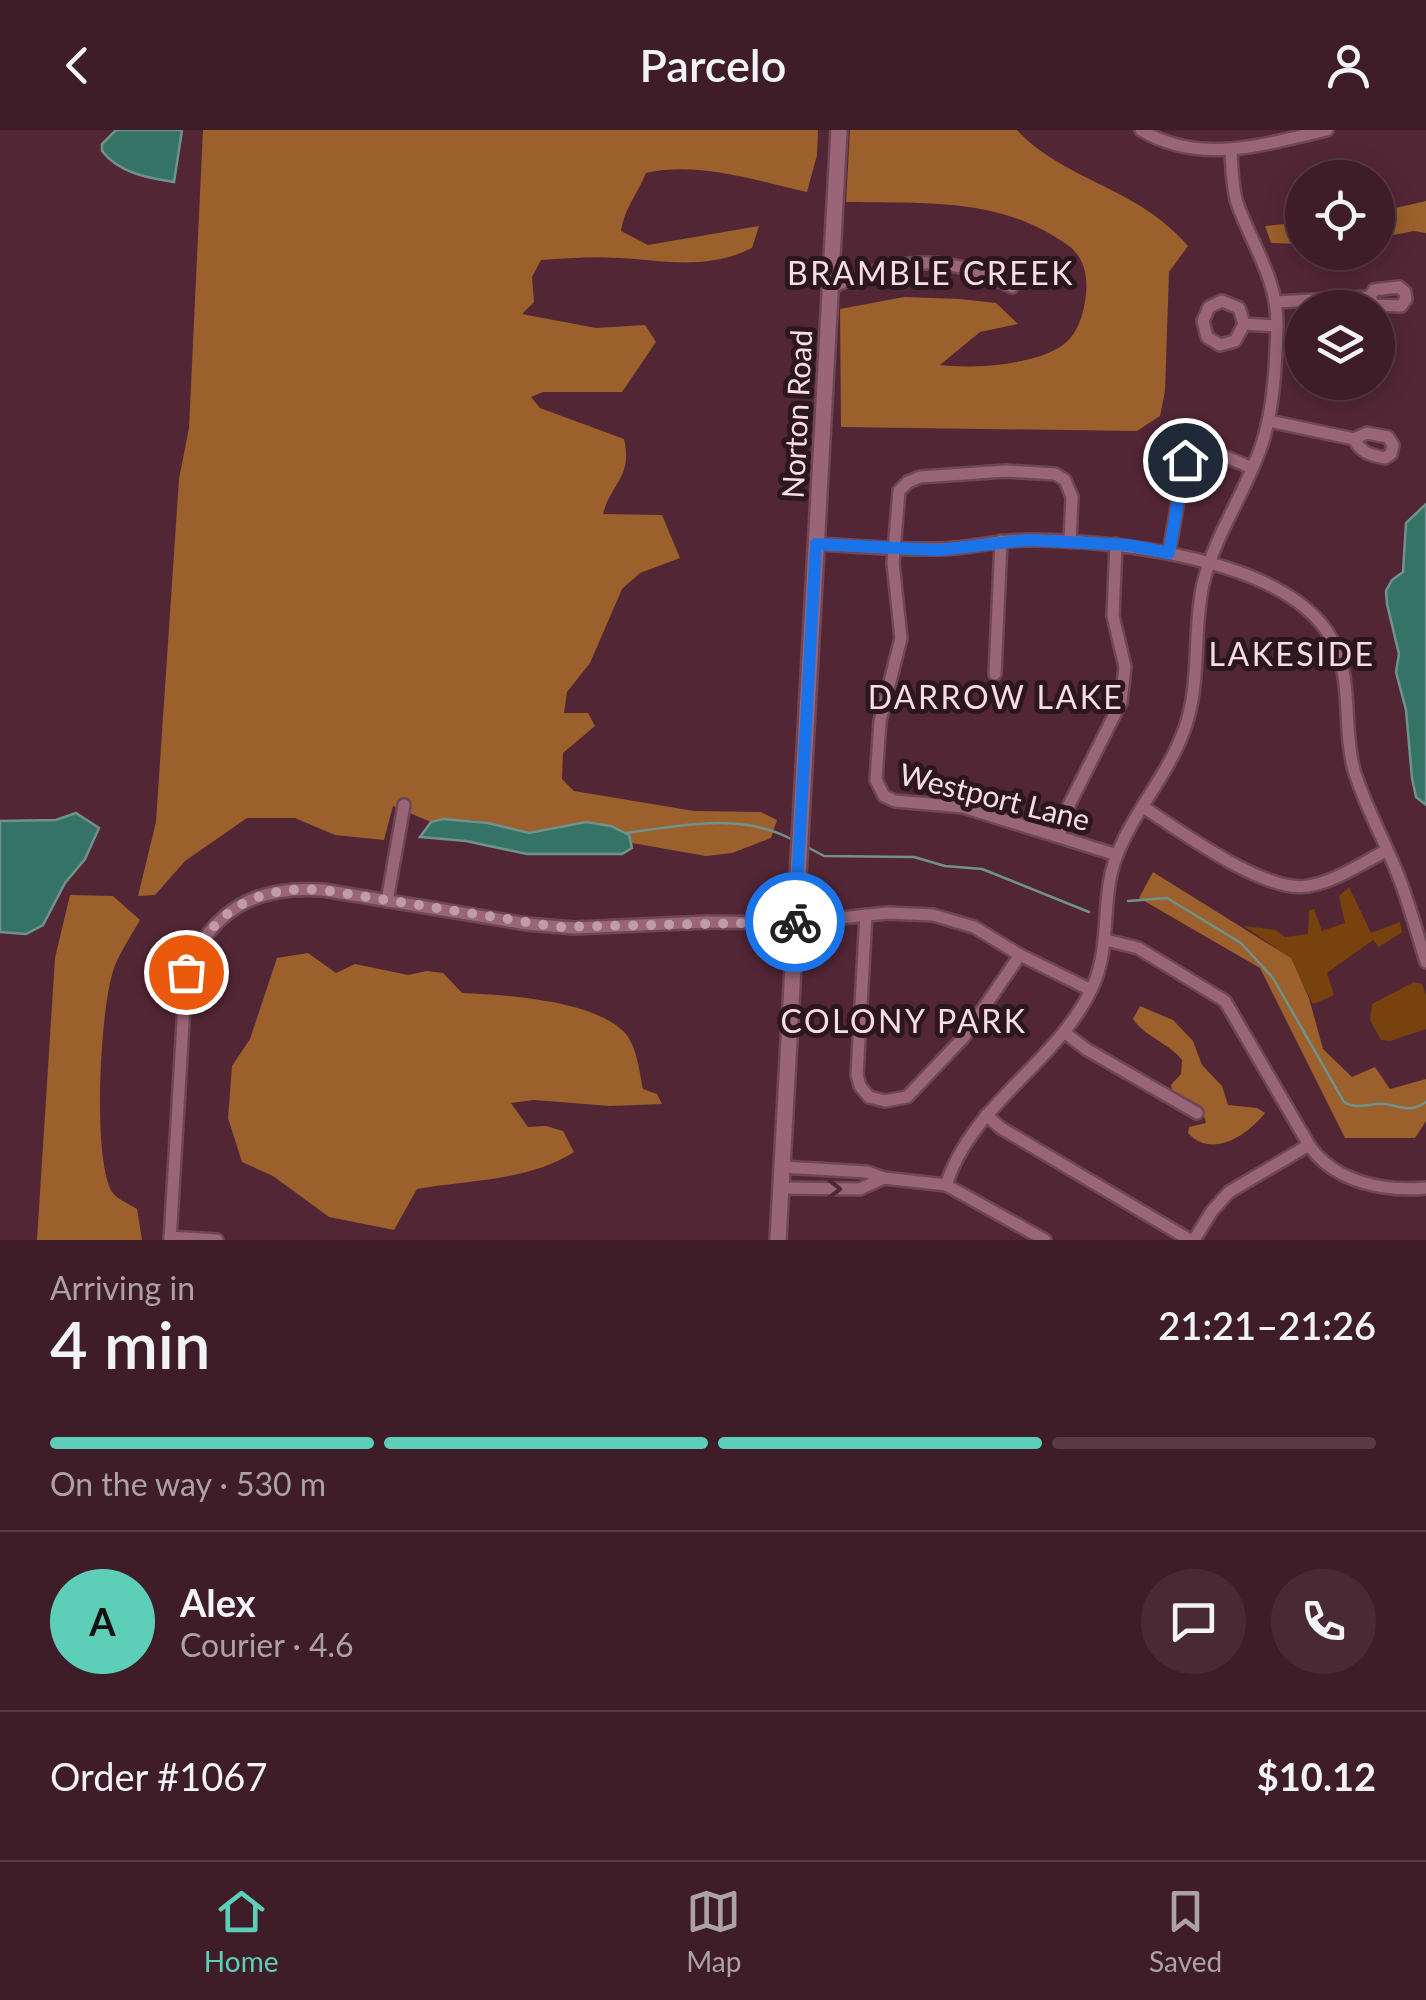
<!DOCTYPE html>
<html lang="en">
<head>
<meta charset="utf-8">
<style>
	body { margin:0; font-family:Lato,sans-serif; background:#492934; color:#f1f3f6; height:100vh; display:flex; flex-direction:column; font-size:38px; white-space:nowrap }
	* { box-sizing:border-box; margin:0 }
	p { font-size:32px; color:#ada1a8 }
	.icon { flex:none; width:55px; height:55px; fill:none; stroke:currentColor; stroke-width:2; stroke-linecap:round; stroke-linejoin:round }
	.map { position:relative; height:1110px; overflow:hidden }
	.panel { display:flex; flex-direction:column; background:#3e1c28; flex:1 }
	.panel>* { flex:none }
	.buttons { position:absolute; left:1285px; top:30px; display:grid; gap:20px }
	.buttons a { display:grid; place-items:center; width:110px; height:110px; border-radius:50%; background:#3e1c28; box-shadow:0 5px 25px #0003,0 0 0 2px #573a45; font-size:50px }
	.pin { position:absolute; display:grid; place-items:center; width:85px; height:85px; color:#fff; margin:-42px; border:5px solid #fff; border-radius:50%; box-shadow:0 2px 10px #0007 }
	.courier { position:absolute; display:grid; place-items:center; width:100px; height:100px; margin:-50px; border:8px solid #1a73e8; border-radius:50%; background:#fff; color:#222; box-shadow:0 2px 12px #0007 }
	.summary em { font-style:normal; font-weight:600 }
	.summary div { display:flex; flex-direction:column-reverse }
	.summary { display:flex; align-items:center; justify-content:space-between; height:170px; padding:0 50px }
	h1 { font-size:65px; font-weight:600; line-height:75px }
	.bar { display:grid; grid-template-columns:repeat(4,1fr); gap:15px 10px; align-content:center; height:120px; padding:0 50px }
	.bar i { height:12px; border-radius:8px; background:#573a45 }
	.bar .on { background:#5dceb8 }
	.bar p { grid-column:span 4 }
	.line { display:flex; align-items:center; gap:25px; padding:0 50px; border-top:2px solid #573a45 }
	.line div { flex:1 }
	.round { display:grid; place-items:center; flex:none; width:105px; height:105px; border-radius:52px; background:#492934 }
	header { display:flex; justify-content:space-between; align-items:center; height:130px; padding:0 50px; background:#3e1c28; font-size:45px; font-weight:600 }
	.tab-bar { display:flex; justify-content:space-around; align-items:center; height:140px; border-top:2px solid #573a45; background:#3e1c28; font-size:28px; color:#ada1a8 }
	.tab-bar a { display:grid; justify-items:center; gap:5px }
	.tab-bar .on { color:#5dceb8 }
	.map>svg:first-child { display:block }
</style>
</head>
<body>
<header><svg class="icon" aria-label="back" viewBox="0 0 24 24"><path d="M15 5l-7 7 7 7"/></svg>Parcelo<svg class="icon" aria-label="person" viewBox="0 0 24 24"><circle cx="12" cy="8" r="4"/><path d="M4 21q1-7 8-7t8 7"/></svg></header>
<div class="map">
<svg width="1426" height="1110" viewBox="0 0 1426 1110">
	<rect width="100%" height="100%" fill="#532636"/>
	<g fill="#77420e">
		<polygon points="1349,757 1371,803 1400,792 1402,802 1379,817 1373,810 1327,843 1334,865 1313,874 1290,828 1244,796 1276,800 1285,807 1308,804 1309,780 1314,779 1322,801 1345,793 1339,766"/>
		<polygon points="1414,852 1422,854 1426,865 1426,899 1390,911 1381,910 1370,890 1372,874"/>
	</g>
	<g fill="#9b602c">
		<path d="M203 0H818L817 25 807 62C756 51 699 31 646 43 638 63 624 79 621 101L648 115 759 96 752 118C708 140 667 131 620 128 594 126 567 128 541 130L532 147 534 172 522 184 596 198 645 195 656 212 622 262H543L531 267 540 278 624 309C633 347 611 353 603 384L662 385 680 428 640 443 622 459 590 533 567 562 564 583H588L595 596 563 623 562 649 574 661 694 681 761 682 777 690 771 708 732 723 706 726 632 713 629 705 620 700 599 693 586 692 529 703 473 690 431 692 393 676 384 710 335 705 295 688H247L185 731 155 765 138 766 156 692 179 349 189 298Z"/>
		<path d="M850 0H1017C1064 51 1138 57 1188 116L1169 142 1165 261 1160 286 1137 301 841 297 840 179 904 167 960 169 996 173 1018 194 980 202 940 235C971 239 1032 235 1060 217 1078 206 1084 183 1086 164 1088 147 1084 127 1069 116 999 66 927 74 846 72Z"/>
		<polygon points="1426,71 1426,103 1414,101 1378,108 1378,82"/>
		<polygon points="1302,92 1302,114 1271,113 1265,96"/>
		<polygon points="1153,742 1291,828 1309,868 1323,919 1352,947 1375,937 1390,959 1426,949 1426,991 1415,1008 1345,1008 1260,838 1139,768"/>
		<path d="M70 765 113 766 140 790C131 806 120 822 114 838 100 878 92 1027 112 1062 117 1069 129 1074 137 1079L142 1110H37L55 828Z"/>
		<path d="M308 823 336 843 355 834 408 845 427 841 443 843 462 863C506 865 589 870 622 900 637 913 639 941 643 959L657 964 662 974 610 976 534 970 511 973 528 997 546 996 563 1001 574 1022C529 1051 468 1050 417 1059L394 1100 329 1087 273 1046 242 1032 228 988 232 936 250 909 277 828Z"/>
		<path d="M1140 876 1173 890 1193 911 1202 935 1222 956 1228 975 1257 978 1265 983C1247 1006 1211 1029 1188 1003L1189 997 1206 993 1201 976 1173 963 1171 955 1181 944 1182 930C1168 912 1146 908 1133 889Z"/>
	</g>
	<g fill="#357367" stroke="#70928c" stroke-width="2.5">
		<path d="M116 0H182L174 52C148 48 119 43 102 21V14Z"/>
		<polygon points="1426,374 1426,675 1416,667 1412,648 1406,580 1396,542 1399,524 1387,474 1386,461 1392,450 1403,442 1406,393"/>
		<polygon points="76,683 99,698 85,729 65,753 43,795 26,804 0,802 0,691 56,690"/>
		<polygon points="443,689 488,693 529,703 586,692 611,696 629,705 632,718 622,724 527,724 466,711 420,707 431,692"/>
	</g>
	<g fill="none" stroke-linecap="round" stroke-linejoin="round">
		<g stroke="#70928c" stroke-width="2.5">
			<path d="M626 703C679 696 741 682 791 709"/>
			<polyline points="809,718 824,726 914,727 945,736 982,739 1089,782"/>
			<path d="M1128 771 1167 768 1241 813 1273 848 1344 972C1358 981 1370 972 1386 974 1403 977 1410 983 1426 972"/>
		</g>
		<g stroke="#6e4655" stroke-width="16">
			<g id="street">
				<path d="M1141 0C1201 36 1264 14 1327 0"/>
				<path d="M831 157C899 129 944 121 1012 157"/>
				<polyline points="1276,172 1370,167 1374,160 1399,157 1405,162 1406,169 1401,176 1374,175 1370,167"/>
				<polyline points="1244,194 1235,211 1220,215 1207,207 1203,191 1209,177 1222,171 1239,178 1244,194 1277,196"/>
				<path d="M1269 291 1354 309 1367 303 1388 307 1393 315 1391 324 1385 328C1371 325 1361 323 1354 309"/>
				<polyline points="1070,412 1072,367 1065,350 1055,344 1006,341 920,347 908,352 899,361 893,433 901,508 880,591 876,650 884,666 895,671 963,677 1117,725"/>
				<path d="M816 414C856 416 897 420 937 419 968 419 997 410 1028 410 1110 410 1275 427 1326 500 1356 543 1341 593 1354 640 1365 677 1384 709 1398 745 1409 773 1417 803 1426 832"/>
				<path d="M1169 423 1185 330C1207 314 1230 329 1252 338"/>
				<polyline points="995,544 1001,411"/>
				<path d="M1143 677C1181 701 1265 764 1308 756 1335 752 1362 733 1386 721"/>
				<polyline points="1059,706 1068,677 1121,572 1125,537 1113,486 1116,414"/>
				<polyline points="387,771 404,675"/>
				<polyline points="866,785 857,945 860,956 869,967 885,971 907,967 963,908 1020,825"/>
				<path d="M1106 810 1138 818 1225 871 1309 1015C1334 1052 1384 1062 1426 1058"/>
				<polyline points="1064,902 1086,919 1197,983"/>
				<polyline points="986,985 1001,998 1190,1110"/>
				<polyline points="782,1037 867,1042 884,1048 946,1055 1045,1110"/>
				<path d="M946 1055C972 973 1058 933 1093 856 1111 815 1101 771 1115 730 1131 685 1166 648 1183 603 1202 555 1192 503 1203 454 1215 404 1246 362 1262 314 1274 277 1276 233 1277 194 1277 148 1252 115 1237 73 1232 57 1232 38 1231 21"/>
				<polyline points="781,1058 860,1059 884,1048"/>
				<polyline points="170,1107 217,1110"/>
				<path d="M170 1110 186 842C212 780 256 755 323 760L527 794 574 798 707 792 795 793 887 783 933 785 974 797 1020 825 1091 860"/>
				<polyline points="1194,1110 1212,1081 1229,1062 1309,1015"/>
			</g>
		</g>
		<g stroke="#6e4655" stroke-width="20">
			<polyline id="secondary" points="778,1110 839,0"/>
		</g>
		<use href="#street" stroke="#9a6677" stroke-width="11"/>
		<use href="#secondary" stroke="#9a6677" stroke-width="15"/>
	</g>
	<defs><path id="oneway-chevron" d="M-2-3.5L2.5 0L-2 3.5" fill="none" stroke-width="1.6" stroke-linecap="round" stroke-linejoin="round" transform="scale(2.5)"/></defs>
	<use stroke="#482b34" href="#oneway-chevron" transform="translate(834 1059) rotate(1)"/>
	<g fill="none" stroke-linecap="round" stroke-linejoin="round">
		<path stroke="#c09ca7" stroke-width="10" stroke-dasharray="0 18" d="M186 842C212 780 256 755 323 760L558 797 795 792"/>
		<polyline stroke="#1a73e8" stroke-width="12" points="795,792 816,414 939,420 1027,410 1128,415 1169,423 1185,330"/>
	</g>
	<g text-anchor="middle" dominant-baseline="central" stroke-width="10" stroke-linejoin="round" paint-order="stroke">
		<g font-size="30" fill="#fadce4" stroke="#2c171e">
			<text transform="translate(796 284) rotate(-87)">Norton Road</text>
			<text transform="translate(995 666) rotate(14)">Westport Lane</text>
		</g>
		<g font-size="32" letter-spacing="2.5" fill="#fadce4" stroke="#2c171e">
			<text x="931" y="142">BRAMBLE CREEK</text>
			<text x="1292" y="523">LAKESIDE</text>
			<text x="996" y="566">DARROW LAKE</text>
			<text x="904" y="890">COLONY PARK</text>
		</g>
	</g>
</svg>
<div class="buttons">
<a><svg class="icon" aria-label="locate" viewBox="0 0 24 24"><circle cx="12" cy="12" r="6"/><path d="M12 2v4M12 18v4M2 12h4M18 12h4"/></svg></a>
<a><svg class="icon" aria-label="layers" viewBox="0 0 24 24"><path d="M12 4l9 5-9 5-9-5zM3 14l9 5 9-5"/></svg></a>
</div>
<div class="pin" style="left:186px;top:842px;background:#ea580c"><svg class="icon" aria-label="bag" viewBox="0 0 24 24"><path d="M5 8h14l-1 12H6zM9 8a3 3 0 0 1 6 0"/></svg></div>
<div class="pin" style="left:1185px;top:330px;background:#1f2937"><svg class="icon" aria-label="home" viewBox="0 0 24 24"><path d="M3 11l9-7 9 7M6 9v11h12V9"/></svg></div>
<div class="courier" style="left:795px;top:792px"><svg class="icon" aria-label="bike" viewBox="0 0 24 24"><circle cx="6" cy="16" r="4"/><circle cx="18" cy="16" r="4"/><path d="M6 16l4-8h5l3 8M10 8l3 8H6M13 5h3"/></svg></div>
</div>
<section class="panel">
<div class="summary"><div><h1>4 min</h1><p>Arriving in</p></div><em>21:21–21:26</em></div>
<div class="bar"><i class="on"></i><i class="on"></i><i class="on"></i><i></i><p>On the way · 530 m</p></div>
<div class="line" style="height:180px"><b class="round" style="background:#5dceb8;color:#111">A</b><div><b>Alex</b><p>Courier · 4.6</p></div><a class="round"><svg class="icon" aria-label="chat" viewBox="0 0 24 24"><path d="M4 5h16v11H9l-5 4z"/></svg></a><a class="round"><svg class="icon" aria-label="phone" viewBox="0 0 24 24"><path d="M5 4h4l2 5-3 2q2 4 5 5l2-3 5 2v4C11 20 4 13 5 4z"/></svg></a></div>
<div class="line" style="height:130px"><div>Order #1067</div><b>$10.12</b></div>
</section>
<nav class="tab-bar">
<a class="on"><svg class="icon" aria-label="home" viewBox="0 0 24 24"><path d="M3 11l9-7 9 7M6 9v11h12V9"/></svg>Home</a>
<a><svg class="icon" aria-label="map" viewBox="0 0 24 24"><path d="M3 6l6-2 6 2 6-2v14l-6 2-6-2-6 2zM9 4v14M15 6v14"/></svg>Map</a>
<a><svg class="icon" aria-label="saved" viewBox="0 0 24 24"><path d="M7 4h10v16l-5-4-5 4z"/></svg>Saved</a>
</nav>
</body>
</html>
